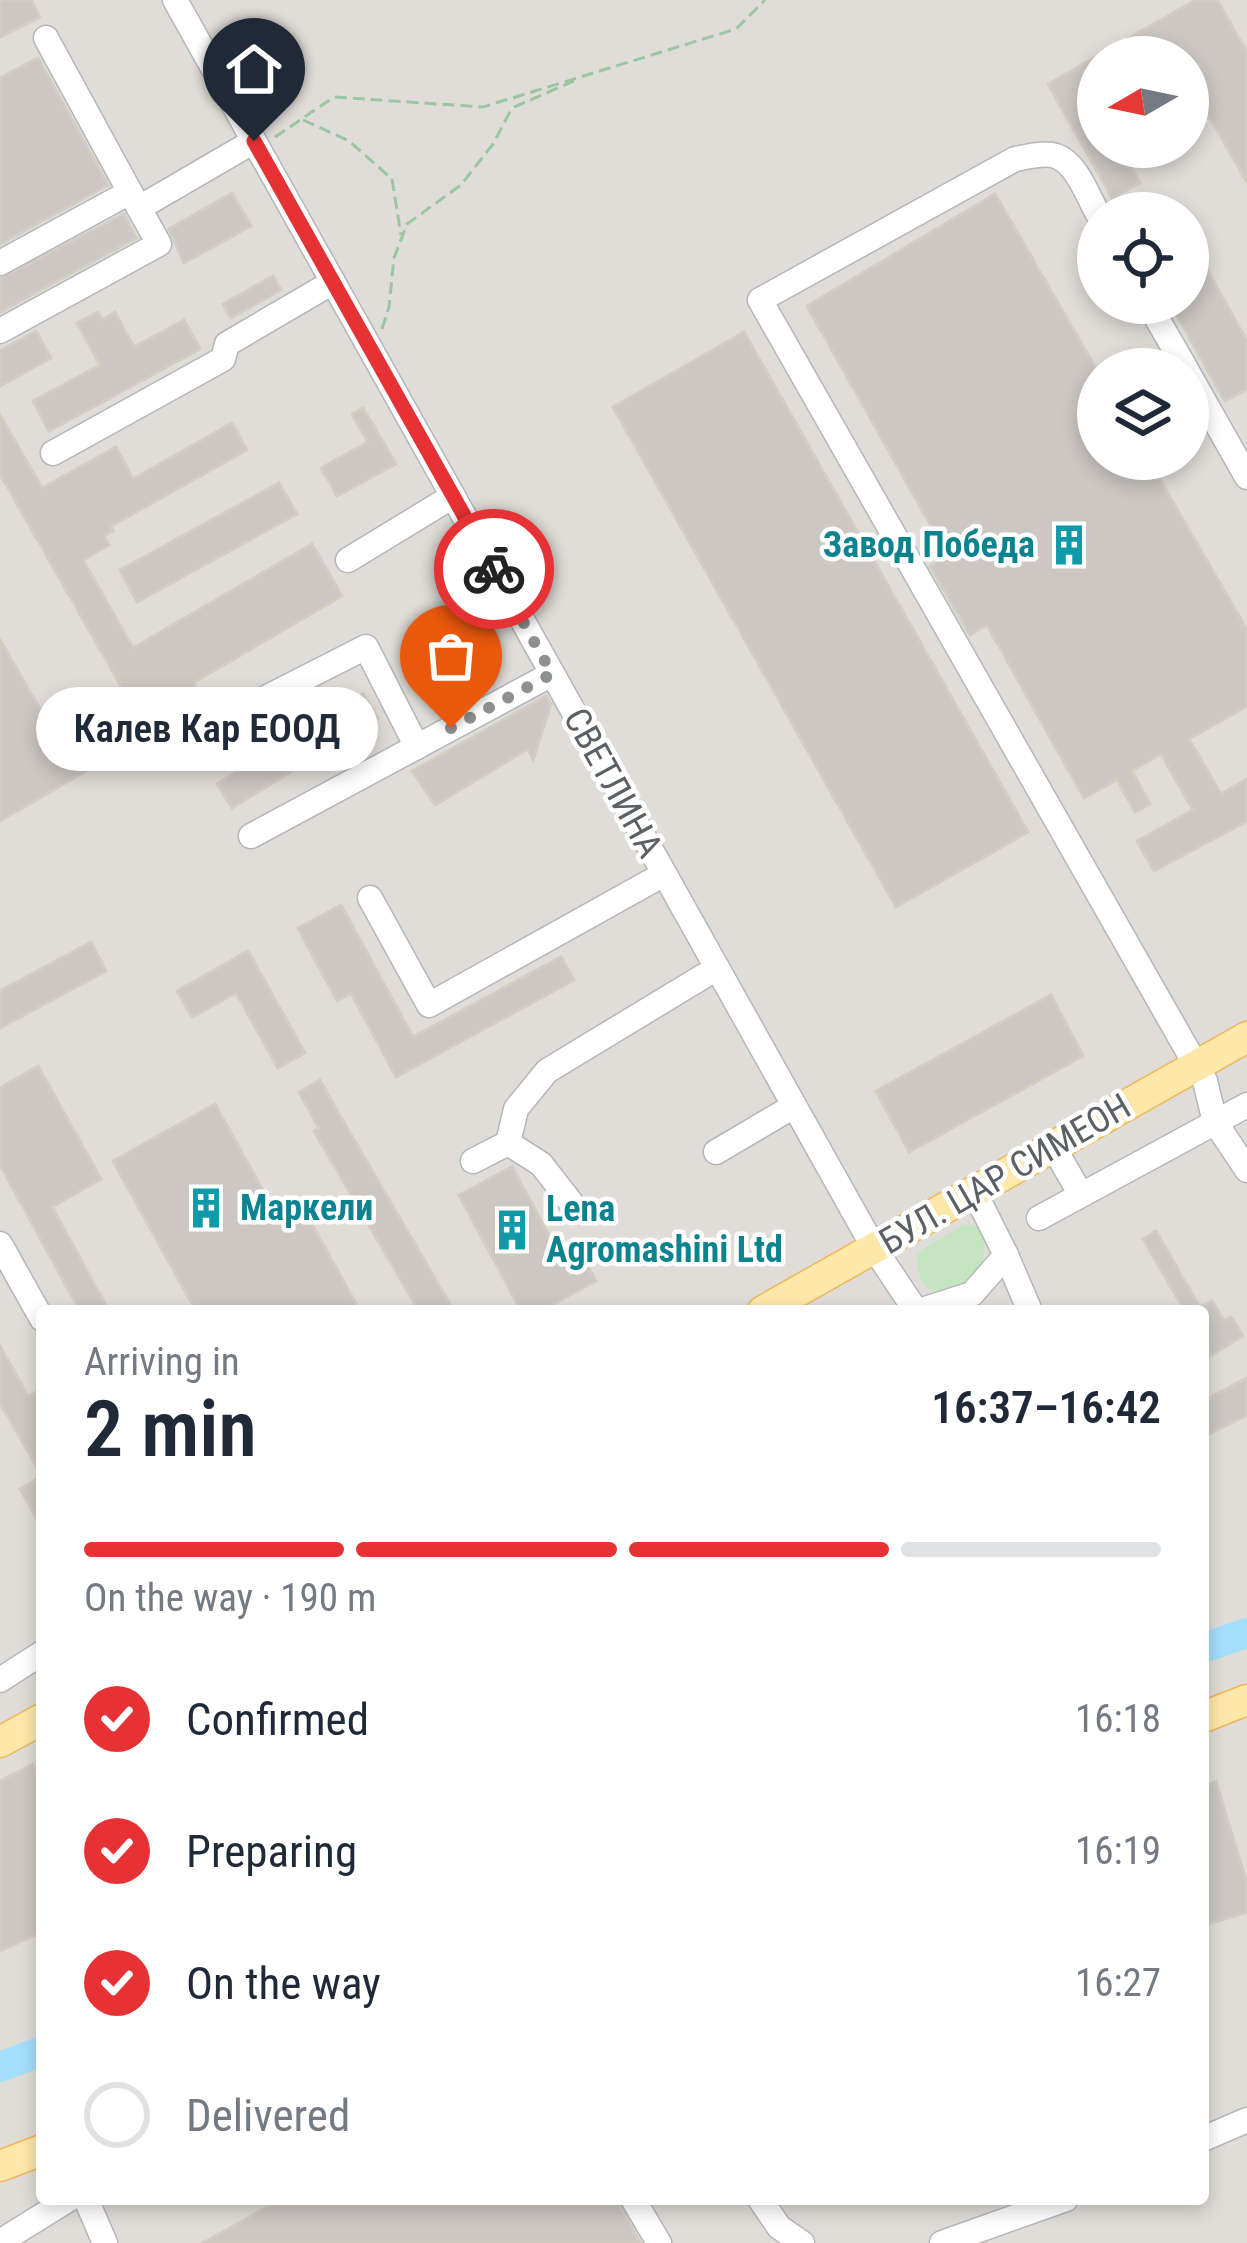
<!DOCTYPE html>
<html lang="en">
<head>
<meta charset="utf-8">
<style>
	body { margin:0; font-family:"Roboto Condensed",sans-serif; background:#f6f6f7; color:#1f2937; height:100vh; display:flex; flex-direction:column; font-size:45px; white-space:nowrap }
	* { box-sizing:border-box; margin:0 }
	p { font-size:39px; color:#747a83 }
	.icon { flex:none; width:66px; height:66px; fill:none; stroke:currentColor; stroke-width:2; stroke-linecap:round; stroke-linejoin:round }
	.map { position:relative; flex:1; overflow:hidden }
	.sheet { position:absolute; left:36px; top:1305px; width:1173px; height:900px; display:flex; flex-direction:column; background:#fff; border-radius:12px; box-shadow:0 6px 18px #0003 }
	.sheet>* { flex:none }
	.needle { width:78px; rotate:261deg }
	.buttons { position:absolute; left:1077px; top:36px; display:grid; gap:24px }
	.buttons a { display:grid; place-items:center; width:132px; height:132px; border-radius:50%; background:#fff; box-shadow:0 6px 18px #0003; font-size:60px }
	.pin { position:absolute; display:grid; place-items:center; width:102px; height:102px; color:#fff; margin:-123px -51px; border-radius:50% 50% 50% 0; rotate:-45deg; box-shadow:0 0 12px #0007 }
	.pin .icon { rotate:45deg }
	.courier { position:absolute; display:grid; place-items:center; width:120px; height:120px; margin:-60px; border:9px solid #e63235; border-radius:50%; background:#fff; color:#222; box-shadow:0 3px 15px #0007 }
	.bubble { position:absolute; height:84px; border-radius:42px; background:#fff; box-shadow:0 6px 18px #0003; font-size:39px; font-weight:600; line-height:84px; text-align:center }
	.head em { font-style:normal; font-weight:600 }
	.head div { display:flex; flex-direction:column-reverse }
	.head { display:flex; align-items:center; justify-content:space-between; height:204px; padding:0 48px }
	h1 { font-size:78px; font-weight:600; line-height:90px }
	.bar { display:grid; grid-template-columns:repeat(4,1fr); gap:18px 12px; align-content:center; height:144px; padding:0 48px }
	.bar i { height:15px; border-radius:9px; background:#e0e1e3 }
	.bar .active { background:#e63235 }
	.bar p { grid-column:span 4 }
	ol { padding:0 48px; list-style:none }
	li { display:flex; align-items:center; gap:36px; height:132px }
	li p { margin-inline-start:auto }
	li .icon { padding:12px; border-radius:50%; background:#e63235; color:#fff; stroke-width:4 }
	li:last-child { color:#747a83 }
	li i { width:66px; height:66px; border:6px solid #e0e1e3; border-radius:50% }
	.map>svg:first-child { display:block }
</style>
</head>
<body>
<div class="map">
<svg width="1247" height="2243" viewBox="0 0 1247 2243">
	<rect width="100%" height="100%" fill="#eeebe3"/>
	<path fill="#e0ddd8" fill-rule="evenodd" d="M0 0H1247V2243H0ZM1098 57H1188V147H1098ZM1098 213H1188V303H1098ZM1098 369H1188V459H1098ZM42 1311H1203V2199H42Z"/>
	<path fill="#c4e5c0" d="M964 1225H974L984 1231C995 1296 915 1321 917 1255L929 1245Z"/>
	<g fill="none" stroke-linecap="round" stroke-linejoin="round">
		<g stroke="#a4dffd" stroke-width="30">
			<polyline points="1203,1648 1247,1633"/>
			<polyline points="0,2067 42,2051"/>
		</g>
	</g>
	<g fill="#ccc7c3" stroke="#d3ccc2" stroke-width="3">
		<polygon points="0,0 31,0 40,17 0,37"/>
		<polygon points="1196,0 1217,0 1247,52 1247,182 1188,80 1188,57 1175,57 1171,51 1161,57 1098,57 1098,147 1120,147 1140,183 1112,198 1048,84"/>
		<polygon points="38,58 108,185 0,244 0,78"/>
		<polygon points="232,193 251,226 184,263 169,229"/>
		<polygon points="995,194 1098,372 1098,459 1148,459 1247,630 1247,706 1189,739 1221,794 1247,779 1247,821 1154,871 1137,841 1193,810 1161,754 1132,771 1150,804 1135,812 1117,780 1084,798 987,625 970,635 930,566 948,556 807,306"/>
		<polygon points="124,214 136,238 0,312 0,279"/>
		<polygon points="1188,236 1247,341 1247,389 1225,401 1170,303 1188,303"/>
		<polygon points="273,276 281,290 231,318 223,304"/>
		<polygon points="98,312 102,320 115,312 134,347 184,320 200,349 49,431 33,401 100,365 77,323"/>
		<polygon points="36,331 51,358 0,386 0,351"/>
		<polygon points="744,332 1028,832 896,907 613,407"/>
		<polygon points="363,408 396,464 337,496 321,468 368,442 352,414"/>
		<polygon points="0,415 42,488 116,447 133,479 232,423 247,450 111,526 113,531 104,536 109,545 83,560 133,648 312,544 342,596 193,683 222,740 193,755 162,694 134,709 0,474"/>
		<polygon points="279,483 297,514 137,602 120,570"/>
		<polygon points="447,607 482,669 445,690 410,627"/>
		<polygon points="0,640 50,726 77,710 105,760 0,821"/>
		<polygon points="363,694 378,718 232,808 217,784"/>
		<polygon points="546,696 551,704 533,760 528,749 435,805 412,771"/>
		<polygon points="341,905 413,1037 561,957 574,980 396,1077 351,993 337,1001 298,928"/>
		<polygon points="91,942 106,971 0,1028 0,991"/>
		<polygon points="248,951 305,1053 278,1068 236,993 192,1017 177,991"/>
		<polygon points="1051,995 1083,1056 909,1152 876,1091"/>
		<polygon points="38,1066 101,1179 52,1207 109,1311 80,1311 0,1165 0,1088"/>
		<polygon points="320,1080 336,1109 454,1311 419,1311 314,1131 319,1128 299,1092"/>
		<polygon points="215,1104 276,1214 299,1201 360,1311 196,1311 113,1161"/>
		<polygon points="512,1167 570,1274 587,1265 596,1281 541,1311 521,1311 459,1195"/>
		<polygon points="1156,1231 1202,1311 1185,1311 1143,1239"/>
		<polygon points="1212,1301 1224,1321 1231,1317 1243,1336 1203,1360 1203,1306"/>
		<polygon points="0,1346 28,1396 42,1389 42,1528 20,1489 42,1476 0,1403"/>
		<polygon points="1247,1378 1247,1415 1203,1437 1203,1401"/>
		<polygon points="33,1764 42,1779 42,1932 0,1951 0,1781"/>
		<polygon points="1216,1782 1247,1883 1247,1912 1203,1926 1203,1786"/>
		<polygon points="281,2199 617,2199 640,2243 203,2243"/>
	</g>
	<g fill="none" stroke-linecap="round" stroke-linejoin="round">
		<g stroke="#b4b7ba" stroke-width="27">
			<g id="minor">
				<polyline points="175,0 874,1248 916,1311"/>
				<polyline points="46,38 130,192"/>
				<polyline points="139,208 254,141"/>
				<path d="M1098 214C1088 197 1077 163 1056 156 1045 152 1027 157 1015 159L760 300 1205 1081 1215 1122 1247 1170"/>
				<polyline points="0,263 130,192 159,244 0,331"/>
				<polyline points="1148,303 1186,369"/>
				<polyline points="1188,373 1247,477"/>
				<polyline points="53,453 223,359 227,344 333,282"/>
				<polyline points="348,560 453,496"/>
				<polyline points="232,715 366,647 417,747"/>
				<polyline points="251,836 552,674"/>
				<polyline points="370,898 429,1005 664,874"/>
				<polyline points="508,1143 541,1164 576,1209"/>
				<polyline points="1053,1146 1081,1195"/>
				<polyline points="716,1152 794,1106"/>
				<polyline points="473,1161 508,1143 516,1109 547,1071 717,968"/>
				<polyline points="1039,1218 1247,1105"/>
				<polyline points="0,1244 42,1319"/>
				<polyline points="1006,1255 1030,1311"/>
				<polyline points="919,1311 972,1294 1006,1255 974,1191"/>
				<polyline points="0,1680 42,1653"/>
				<polyline points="1203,2139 1247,2120"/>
				<polyline points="86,2199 105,2243"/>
				<polyline points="633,2199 659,2243"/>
				<polyline points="760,2199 779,2227 802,2243"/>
				<polyline points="0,2242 69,2199"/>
				<polyline points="942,2243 1066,2199"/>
			</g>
		</g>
		<g stroke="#efb75c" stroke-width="33">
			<g id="major">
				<polyline points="763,1311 1247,1037"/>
				<polyline points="1203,1717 1247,1700"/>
				<polyline points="0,1742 42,1719"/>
				<polyline points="0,2166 42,2150"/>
			</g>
		</g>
		<g stroke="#9ac6a2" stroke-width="3" stroke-dasharray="12 6" stroke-linecap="butt">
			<polyline points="303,120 349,141 392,179 401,235"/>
			<polyline points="275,137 334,97 483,107 736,29 765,0"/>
			<polyline points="382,329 389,307 394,258 407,224 461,185 493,144 512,108 576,80"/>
		</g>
		<use href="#minor" stroke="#fff" stroke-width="24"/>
		<use href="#major" stroke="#fde7a9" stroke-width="30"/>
	</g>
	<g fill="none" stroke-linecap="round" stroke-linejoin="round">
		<polyline stroke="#8f9190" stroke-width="12" stroke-dasharray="0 21.6" points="451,728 552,674 494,569"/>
		<polyline stroke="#e63235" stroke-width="15" points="254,141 494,569"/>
	</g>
	<defs>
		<g id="building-bare" transform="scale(3.24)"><path d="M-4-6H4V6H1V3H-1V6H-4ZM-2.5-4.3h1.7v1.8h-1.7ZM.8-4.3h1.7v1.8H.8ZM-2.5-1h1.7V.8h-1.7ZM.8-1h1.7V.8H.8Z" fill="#0f9aa8" stroke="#fff" stroke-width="2.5" paint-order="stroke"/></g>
	</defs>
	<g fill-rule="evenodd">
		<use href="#building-bare" x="1069" y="545"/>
		<use href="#building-bare" x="206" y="1208"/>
		<use href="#building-bare" x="512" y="1230"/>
	</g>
	<g text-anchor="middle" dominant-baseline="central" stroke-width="9" stroke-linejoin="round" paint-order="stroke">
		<g font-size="36" font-weight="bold" fill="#0d838f" stroke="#fff" text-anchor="start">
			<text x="1035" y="545" text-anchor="end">Завод Победа</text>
			<text x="240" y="1208">Маркели</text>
			<text x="546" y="1209">Lena<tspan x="546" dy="41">Agromashini Ltd</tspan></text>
		</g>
		<g font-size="36" fill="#5c6064" stroke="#fff">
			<text transform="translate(613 783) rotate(61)">СВЕТЛИНА</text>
			<text transform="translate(1005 1174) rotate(-30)">БУЛ. ЦАР СИМЕОН</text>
		</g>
	</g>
</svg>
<div class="buttons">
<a><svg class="needle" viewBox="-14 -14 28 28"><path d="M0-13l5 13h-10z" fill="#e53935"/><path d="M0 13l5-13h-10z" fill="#747a83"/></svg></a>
<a><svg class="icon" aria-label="locate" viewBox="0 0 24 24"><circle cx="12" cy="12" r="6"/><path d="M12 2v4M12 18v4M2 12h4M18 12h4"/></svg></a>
<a><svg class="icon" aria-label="layers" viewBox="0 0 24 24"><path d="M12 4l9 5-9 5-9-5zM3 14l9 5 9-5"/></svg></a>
</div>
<div class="pin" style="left:451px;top:728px;background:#ea580c"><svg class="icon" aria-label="bag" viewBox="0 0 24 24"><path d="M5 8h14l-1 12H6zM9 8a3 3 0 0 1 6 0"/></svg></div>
<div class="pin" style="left:254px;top:141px;background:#1f2937"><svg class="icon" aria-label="home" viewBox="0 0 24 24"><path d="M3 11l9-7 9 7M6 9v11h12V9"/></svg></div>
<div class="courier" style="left:494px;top:569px"><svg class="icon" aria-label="bike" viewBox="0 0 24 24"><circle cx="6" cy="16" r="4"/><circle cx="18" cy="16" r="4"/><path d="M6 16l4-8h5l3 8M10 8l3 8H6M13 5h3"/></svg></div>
<div class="bubble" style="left:36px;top:687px;width:342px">Калев Кар ЕООД</div>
<section class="sheet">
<div class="head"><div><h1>2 min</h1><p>Arriving in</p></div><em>16:37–16:42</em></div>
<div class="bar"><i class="active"></i><i class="active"></i><i class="active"></i><i></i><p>On the way · 190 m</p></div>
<ol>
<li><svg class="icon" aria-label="check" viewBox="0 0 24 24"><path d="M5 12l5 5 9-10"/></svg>Confirmed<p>16:18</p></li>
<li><svg class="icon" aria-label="check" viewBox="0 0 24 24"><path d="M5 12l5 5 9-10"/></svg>Preparing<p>16:19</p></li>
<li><svg class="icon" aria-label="check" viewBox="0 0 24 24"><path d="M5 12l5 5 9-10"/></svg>On the way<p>16:27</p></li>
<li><i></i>Delivered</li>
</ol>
</section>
</div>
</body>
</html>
